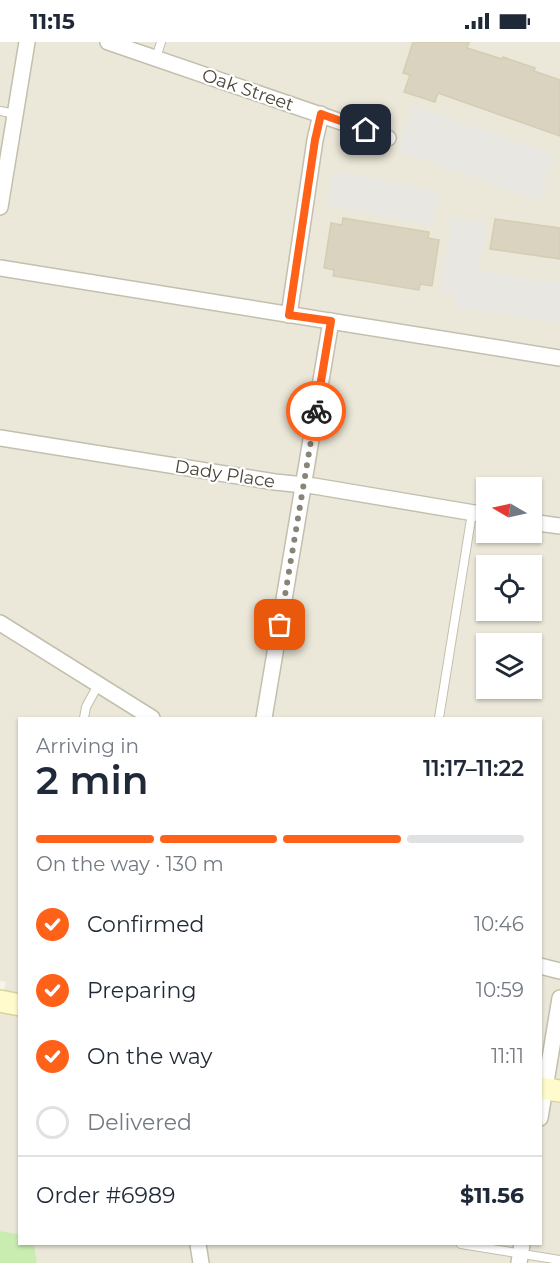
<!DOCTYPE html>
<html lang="en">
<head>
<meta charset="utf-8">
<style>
	body { margin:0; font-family:Montserrat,sans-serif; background:#f6f6f7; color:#1f2937; height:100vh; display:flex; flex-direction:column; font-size:22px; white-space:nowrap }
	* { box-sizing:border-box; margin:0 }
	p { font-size:20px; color:#747a83 }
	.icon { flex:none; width:33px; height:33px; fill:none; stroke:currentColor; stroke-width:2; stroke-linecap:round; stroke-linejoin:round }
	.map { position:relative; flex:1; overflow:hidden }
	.drawer { position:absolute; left:18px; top:675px; width:524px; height:528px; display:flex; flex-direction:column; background:#fff; border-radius:0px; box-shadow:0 2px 4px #0004 }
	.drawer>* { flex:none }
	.needle { width:39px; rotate:279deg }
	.fabs { position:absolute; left:476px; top:435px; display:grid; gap:12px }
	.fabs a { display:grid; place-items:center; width:66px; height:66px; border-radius:0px; background:#fff; box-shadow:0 2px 4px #0004; font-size:30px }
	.pin { position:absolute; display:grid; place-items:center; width:51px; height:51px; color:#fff; margin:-26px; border-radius:12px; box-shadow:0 3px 9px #0006 }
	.courier { position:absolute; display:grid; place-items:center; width:60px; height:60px; margin:-30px; border:4px solid #ff6119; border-radius:50%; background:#fff; color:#222; box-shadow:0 2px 8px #0007 }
	.headline em { font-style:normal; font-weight:600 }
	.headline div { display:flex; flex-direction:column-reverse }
	.headline { display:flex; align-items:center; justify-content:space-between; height:102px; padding:0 18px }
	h1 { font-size:39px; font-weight:600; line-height:45px }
	.bar { display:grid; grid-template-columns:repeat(4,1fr); gap:9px 6px; align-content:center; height:72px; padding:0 18px }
	.bar i { height:8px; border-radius:4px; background:#e0e1e3 }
	.bar .current { background:#ff6119 }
	.bar p { grid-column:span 4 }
	.line { display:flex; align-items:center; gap:15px; padding:0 18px; border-top:2px solid #e0e1e3 }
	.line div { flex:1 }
	ol { padding:0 18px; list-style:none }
	li { display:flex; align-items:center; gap:18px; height:66px }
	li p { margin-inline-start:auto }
	li .icon { padding:6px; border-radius:50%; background:#ff6119; color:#fff; stroke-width:4 }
	li:last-child { color:#747a83 }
	li i { width:33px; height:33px; border:3px solid #e0e1e3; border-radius:50% }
	.status { display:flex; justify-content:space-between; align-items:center; height:42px; padding:0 30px; background:#fff; direction:ltr }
	.status svg { height:16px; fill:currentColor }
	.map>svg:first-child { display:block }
</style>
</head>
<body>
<div class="status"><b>11:15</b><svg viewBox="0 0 49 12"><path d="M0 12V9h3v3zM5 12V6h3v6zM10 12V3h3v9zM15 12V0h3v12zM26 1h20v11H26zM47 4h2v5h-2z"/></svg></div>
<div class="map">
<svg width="560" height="1221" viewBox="0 0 560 1221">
	<rect width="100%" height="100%" fill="#f6f5eb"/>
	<path fill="#ebe8d9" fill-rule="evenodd" d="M0 0H560V1221H37L34 1202H540V676H20L19 1192 0 1189V963L6 940 0 939ZM486 446H531V490H486ZM486 524H531V568H486ZM486 602H531V646H486Z"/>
	<polygon fill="#c9edb1" points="0,1189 19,1192 20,1202 34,1202 37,1221 0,1221"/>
	<g fill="#e8e7e2">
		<polygon points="413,63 555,113 539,159 397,109"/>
		<polygon points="334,129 440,149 433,184 327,164"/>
		<polygon points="452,175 487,181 479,229 560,242 560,282 453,264 455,251 440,249"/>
	</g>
	<g fill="#d9d3bf" stroke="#d5cdb2" stroke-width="1.5">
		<polygon points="413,0 469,0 467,6 502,17 503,15 535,26 534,29 560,38 560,94 438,51 435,60 404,50 410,33 403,31"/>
		<polygon points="343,176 429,190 428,196 439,198 432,244 420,242 419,248 333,234 334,228 324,226 331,181 342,183"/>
		<polygon points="495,177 560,186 560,217 490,207"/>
	</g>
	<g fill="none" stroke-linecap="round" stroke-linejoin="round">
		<g stroke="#c3bfac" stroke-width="10">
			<g id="lane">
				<polyline points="156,16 161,0"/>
				<polyline points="0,69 15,72"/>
				<polyline points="84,676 86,665 98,643"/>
				<polyline points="439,676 472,471"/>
				<polyline points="461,1202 560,1218"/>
			</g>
		</g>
		<g stroke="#c3bfac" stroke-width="18">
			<g id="street">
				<polyline points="108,0 388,96"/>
				<polyline points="0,165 27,0"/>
				<polyline points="0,226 560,316"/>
				<polyline points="289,273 315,98 321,72"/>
				<polyline points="0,396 275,440 314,444 486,473"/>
				<polyline points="531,480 560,484"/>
				<polyline points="0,581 152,676"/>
				<polyline points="264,676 331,279"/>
				<polyline points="540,924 560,929"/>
				<polyline points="540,1076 560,956"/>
				<polyline points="198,1202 201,1221"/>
				<polyline points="519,1221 522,1202"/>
			</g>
		</g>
		<g stroke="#dad398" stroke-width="24">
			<g id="secondary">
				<polyline points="0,959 20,963"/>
				<polyline points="540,1046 560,1049"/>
			</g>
		</g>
		<use href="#lane" stroke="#fff" stroke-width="8"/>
		<use href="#street" stroke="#fff" stroke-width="15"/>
		<use href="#secondary" stroke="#fffbcc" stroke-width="21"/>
	</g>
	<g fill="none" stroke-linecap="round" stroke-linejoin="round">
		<polyline stroke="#888477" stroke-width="6" stroke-dasharray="0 10.8" points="280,583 316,369"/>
		<polyline stroke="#ff6119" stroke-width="8" points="316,369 331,279 289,273 315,98 321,72 366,88"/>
	</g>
	<g text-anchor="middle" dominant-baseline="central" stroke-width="4.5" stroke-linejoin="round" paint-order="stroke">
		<g font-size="18" fill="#4c4738" stroke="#fff">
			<text transform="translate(248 48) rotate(19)">Oak Street</text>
			<text transform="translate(225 432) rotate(9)">Dady Place</text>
		</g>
	</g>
</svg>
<div class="fabs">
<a><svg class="needle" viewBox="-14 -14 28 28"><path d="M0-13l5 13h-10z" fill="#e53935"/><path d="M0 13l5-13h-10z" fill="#747a83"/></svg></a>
<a><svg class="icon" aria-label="locate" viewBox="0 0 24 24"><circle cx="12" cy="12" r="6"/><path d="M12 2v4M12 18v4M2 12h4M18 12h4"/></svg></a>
<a><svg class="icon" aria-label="layers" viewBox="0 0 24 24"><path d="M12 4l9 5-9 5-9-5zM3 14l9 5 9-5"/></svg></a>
</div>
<div class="pin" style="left:280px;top:583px;background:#ea580c"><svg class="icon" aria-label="bag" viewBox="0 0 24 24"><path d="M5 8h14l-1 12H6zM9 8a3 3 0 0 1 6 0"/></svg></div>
<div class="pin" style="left:366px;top:88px;background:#1f2937"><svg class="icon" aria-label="home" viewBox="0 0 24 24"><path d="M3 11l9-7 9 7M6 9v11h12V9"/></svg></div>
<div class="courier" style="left:316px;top:369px"><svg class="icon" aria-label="bike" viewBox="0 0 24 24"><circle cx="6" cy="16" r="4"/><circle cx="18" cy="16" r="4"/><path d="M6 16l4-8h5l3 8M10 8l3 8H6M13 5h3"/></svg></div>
<section class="drawer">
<div class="headline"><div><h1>2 min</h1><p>Arriving in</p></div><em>11:17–11:22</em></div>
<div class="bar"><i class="current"></i><i class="current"></i><i class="current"></i><i></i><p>On the way · 130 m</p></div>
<ol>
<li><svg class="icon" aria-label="check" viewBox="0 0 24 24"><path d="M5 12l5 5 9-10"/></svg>Confirmed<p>10:46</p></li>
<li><svg class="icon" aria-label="check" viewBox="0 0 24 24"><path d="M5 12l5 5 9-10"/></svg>Preparing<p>10:59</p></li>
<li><svg class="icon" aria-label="check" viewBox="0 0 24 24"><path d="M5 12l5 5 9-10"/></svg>On the way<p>11:11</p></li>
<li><i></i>Delivered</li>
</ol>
<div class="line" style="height:78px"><div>Order #6989</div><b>$11.56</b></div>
</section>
</div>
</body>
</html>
